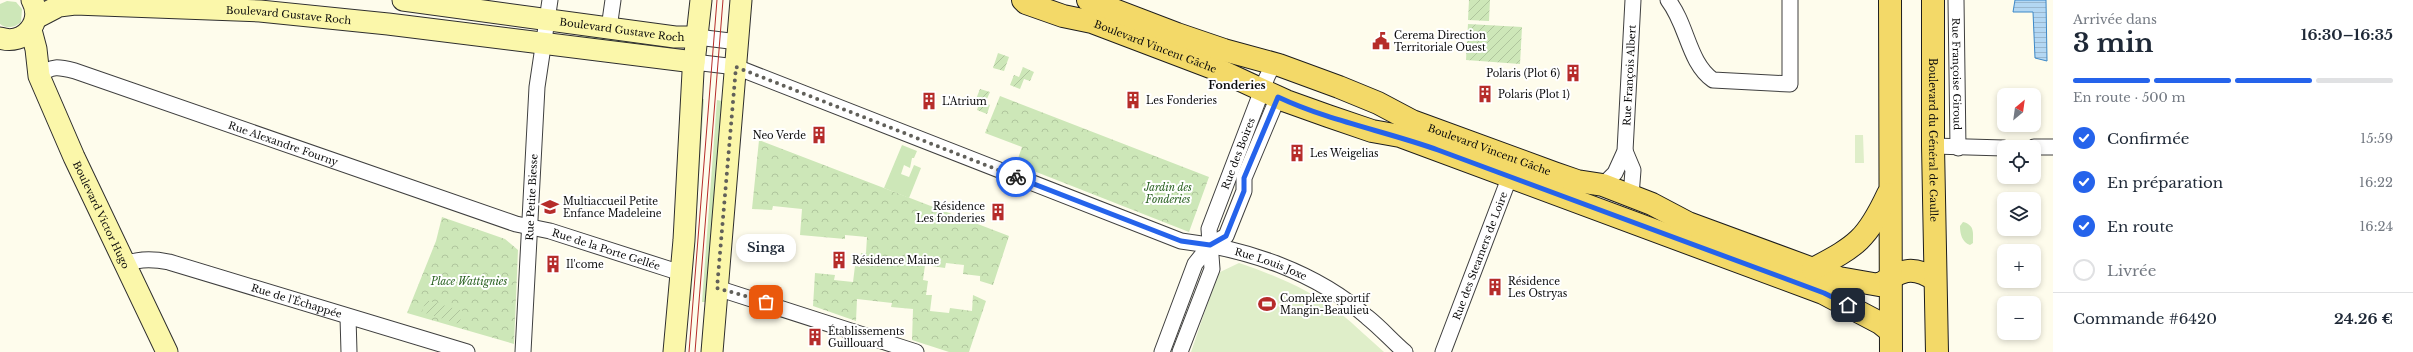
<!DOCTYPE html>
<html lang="fr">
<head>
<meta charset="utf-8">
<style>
	body { margin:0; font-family:"Libre Baskerville",serif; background:#f6f6f7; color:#1f2937; height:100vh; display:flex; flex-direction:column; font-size:15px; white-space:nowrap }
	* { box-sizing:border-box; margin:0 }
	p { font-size:13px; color:#747a83 }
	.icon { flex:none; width:22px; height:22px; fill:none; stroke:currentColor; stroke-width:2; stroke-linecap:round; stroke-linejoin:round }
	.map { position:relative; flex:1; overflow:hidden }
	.drawer { display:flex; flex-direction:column; background:#fff; width:360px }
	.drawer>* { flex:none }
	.needle { width:26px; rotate:29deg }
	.tools { position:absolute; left:1997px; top:88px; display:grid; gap:8px }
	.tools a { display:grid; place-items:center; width:44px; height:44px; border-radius:8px; background:#fff; box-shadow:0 2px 6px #0003; font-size:20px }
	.pin { position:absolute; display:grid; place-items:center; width:34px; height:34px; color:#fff; margin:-17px; border-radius:8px; box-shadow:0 2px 6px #0006 }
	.courier { position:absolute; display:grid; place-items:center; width:40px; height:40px; margin:-20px; border:3px solid #2563eb; border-radius:50%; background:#fff; color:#222; box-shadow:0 1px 5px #0007 }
	.bubble { position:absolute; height:28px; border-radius:12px; background:#fff; box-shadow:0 2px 6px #0003; font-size:13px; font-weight:800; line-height:28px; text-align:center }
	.summary em { font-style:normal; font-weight:800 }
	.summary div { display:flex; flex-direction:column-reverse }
	.summary { display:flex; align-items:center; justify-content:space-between; height:68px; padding:0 20px }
	h1 { font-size:26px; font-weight:800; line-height:30px }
	.bar { display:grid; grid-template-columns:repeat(4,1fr); gap:6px 4px; align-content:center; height:48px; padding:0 20px }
	.bar i { height:5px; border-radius:3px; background:#e0e1e3 }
	.bar .on { background:#2563eb }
	.bar p { grid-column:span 4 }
	.line { display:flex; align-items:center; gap:10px; padding:0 20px; border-top:1px solid #e0e1e3 }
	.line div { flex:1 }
	ol { padding:0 20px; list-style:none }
	li { display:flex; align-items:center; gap:12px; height:44px }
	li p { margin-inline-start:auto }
	li .icon { padding:4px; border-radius:50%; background:#2563eb; color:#fff; stroke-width:4 }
	li:last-child { color:#747a83 }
	li i { width:22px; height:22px; border:2px solid #e0e1e3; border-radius:50% }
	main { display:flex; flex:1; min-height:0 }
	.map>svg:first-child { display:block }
</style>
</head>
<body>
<main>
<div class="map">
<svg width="2053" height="352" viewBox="0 0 2053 352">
	<defs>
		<pattern id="park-crowns" width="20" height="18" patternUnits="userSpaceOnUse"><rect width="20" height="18" fill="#cde7b8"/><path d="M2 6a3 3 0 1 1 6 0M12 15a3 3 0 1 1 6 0" fill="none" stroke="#afc59d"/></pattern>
		<pattern id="garden-furrows" width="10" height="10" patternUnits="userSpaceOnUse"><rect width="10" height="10" fill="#cde7b8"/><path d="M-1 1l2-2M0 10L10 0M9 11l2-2" fill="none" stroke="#afc59d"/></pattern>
		<pattern id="water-rules" width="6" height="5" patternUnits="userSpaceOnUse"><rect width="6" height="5" fill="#b3d7f3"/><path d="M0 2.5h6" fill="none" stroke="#99b7cf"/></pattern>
	</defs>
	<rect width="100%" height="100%" fill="#fefcec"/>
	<g fill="#cde7b8">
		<path d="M7 1 16 2 22 9 21 22C14 28 7 29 0 24V4Z"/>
		<polygon points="580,29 669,41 668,54 580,43"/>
		<polygon points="700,99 704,99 691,301 685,301"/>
		<polygon points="717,100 722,101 707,302 702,302"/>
		<polygon points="902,145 917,151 914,158 912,158 910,168 904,165 901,174 909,177 914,165 921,168 909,198 884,188"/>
		<path d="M1963 222C1975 225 1973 233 1973 243L1970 245C1962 242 1960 234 1960 226Z"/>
	</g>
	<g fill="url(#park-crowns)">
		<polygon points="1000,96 1209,177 1189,232 1016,164 1022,147 985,133"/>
		<polygon points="759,140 1009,236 993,285 980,281 980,276 963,274 964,265 946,263 945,268 925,265 923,280 928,281 926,295 932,295 930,311 949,313 950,308 972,311 973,295 986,301 969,352 949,352 912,340 913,309 891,307 892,303 857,299 856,321 813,306 815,273 835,275 834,280 853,282 855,266 860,267 861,253 866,253 867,237 845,235 845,239 800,235 802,209 773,206 772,210 752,209"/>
		<polygon points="442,217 505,239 518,250 514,344 407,313 436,241"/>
	</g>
	<g fill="url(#garden-furrows)">
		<polygon points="1469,0 1490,0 1489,21 1468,20"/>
		<polygon points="1468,24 1522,27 1520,64 1466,60"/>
		<polygon points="998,53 1009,57 1004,71 993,68"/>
		<polygon points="1023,67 1034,72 1030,81 1024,79 1020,89 1010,85 1014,75 1019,77"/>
		<polygon points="980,89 990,92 985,103 990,105 987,114 977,110 980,101 976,99"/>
		<polygon points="426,300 463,311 459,324 422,312"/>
	</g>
	<g fill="#dfeec9">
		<polygon points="1855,135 1863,135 1864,163 1855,163"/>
		<path d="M1239 263C1275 275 1310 290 1340 313 1355 325 1369 339 1384 352H1191L1218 273Z"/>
	</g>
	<polygon fill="url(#water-rules)" stroke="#3d88c7" points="2015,0 2046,0 2047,61 2035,58 2033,12 2013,12"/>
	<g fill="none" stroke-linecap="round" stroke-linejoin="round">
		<g stroke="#3f3f3f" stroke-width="17">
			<g id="minor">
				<path d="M1668 0C1688 26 1688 62 1713 80L1790 84V0"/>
				<path id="s1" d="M1956 0 1958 148"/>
				<polyline points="609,28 613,0"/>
				<polyline points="697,37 738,42"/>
				<path id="s2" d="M694 62 736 67 1181 241C1248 249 1316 272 1367 317 1381 328 1392 341 1405 352"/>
				<path id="s3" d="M39 76C52 65 59 67 75 71L516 224 550 231 681 273"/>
				<polyline points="1933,146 2004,148"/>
				<polyline points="2034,147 2053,147"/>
				<polyline points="1625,151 1633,170 1631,196"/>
				<path id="s4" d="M1603 185 1615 173 1625 151 1633 0"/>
				<path id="s5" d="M126 264C140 258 154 259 169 262L467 352"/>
				<polyline points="717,288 916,352"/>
				<polyline points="348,317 349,352"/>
				<path id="s6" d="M523 352 537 87 550 0"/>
				<polyline points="1162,352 1195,264 1210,245 1226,236 1244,191 1244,178 1278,97"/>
				<path id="s7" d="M1180 352 1212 269 1209 229 1267 77 1274 63"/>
				<path id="s8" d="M1443 352 1513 168"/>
			</g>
		</g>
		<g stroke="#2e2e2e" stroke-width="23">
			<g id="secondary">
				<path id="s9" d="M403 0 675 37H697"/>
				<path id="s10" d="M36 18 59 6 75 4 260 11 388 24 694 62"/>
				<path id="s11" d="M31 30 36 49 39 76 74 157 167 352"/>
				<path d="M0 38C24 46 44 22 32 0"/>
				<polyline points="674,352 684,240 693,72 701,0"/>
				<polyline points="712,352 741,0"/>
			</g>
		</g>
		<g stroke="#1d1d1d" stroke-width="24">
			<g id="primary">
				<path id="s12" d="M1023 0 1026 3 1063 16 1092 22 1221 71 1286 101 1328 116 1372 131 1400 136 1823 293 1880 323 1890 331"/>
				<path id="s13" d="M1088 0 1177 34 1224 50 1279 65 1339 87 1378 103 1412 121 1554 173 1577 181 1603 185 1652 204 1688 223 1813 269 1839 278 1879 285C1900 271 1912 264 1935 280"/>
				<polyline points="1890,0 1891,352"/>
				<path id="s14" d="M1933 0V146L1937 352"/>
				<path d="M1813 269C1857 246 1867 239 1888 194"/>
			</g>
		</g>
		<use href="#minor" stroke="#fff" stroke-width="15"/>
		<use href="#secondary" stroke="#fbf7aa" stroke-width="21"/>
		<use href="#primary" stroke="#f3d968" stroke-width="22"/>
		<g stroke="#b62c2a" stroke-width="1">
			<polyline points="689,352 717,0"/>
			<polyline points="695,352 723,0"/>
		</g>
	</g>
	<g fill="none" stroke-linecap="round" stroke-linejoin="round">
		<polyline stroke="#61605a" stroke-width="4" stroke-dasharray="0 7.2" points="766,302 717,288 736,67 1016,177"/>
		<path stroke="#2563eb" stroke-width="5" d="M1016 177 1181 241 1210 245 1226 236 1244 191V178L1278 97C1329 121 1385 131 1438 150L1824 293 1848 305"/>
	</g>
	<defs>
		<g id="civic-bare" transform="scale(1.38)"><path d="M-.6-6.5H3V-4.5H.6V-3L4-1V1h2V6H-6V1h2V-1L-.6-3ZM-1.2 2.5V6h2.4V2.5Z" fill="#b62c2a" stroke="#fff" stroke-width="2.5" paint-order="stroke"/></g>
		<g id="building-bare" transform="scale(1.38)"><path d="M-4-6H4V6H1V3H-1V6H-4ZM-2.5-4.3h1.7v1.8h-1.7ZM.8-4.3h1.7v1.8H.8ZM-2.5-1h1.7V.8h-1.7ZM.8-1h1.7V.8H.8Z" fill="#b62c2a" stroke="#fff" stroke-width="2.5" paint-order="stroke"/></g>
		<g id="school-bare" transform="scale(1.38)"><path d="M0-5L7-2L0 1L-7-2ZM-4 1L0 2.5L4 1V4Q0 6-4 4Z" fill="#b62c2a" stroke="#fff" stroke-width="2.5" paint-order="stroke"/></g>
		<g id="stadium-bare" transform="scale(1.38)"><path d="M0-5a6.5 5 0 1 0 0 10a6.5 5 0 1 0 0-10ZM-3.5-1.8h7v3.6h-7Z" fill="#b62c2a" stroke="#fff" stroke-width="2.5" paint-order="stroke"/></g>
	</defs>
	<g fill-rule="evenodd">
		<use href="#civic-bare" x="1381" y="41"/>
		<use href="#building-bare" x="1573" y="73"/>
		<use href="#building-bare" x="1485" y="94"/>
		<use href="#building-bare" x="1133" y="100"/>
		<use href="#building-bare" x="929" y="101"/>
		<use href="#building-bare" x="819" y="135"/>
		<use href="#building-bare" x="1297" y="153"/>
		<use href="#school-bare" x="550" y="207"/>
		<use href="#building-bare" x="998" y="212"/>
		<use href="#building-bare" x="839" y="260"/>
		<use href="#building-bare" x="553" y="264"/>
		<use href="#building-bare" x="1495" y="287"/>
		<use href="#stadium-bare" x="1267" y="304"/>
		<use href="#building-bare" x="815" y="337"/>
	</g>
	<g text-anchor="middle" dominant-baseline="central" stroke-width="4" stroke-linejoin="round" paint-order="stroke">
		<g font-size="10" fill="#0c0c0c" stroke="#fff">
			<text stroke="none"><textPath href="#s10" startOffset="256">Boulevard Gustave Roch</textPath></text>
			<text stroke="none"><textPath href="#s9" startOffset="221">Boulevard Gustave Roch</textPath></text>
			<text stroke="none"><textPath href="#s12" startOffset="141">Boulevard Vincent Gâche</textPath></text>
			<text stroke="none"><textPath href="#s1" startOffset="74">Rue Françoise Giroud</textPath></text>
			<text stroke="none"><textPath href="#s4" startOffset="117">Rue François Albert</textPath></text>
			<text stroke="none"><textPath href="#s14" startOffset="140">Boulevard du Général de Gaulle</textPath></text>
			<text stroke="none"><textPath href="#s3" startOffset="259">Rue Alexandre Fourny</textPath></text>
			<text stroke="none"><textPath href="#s13" startOffset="429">Boulevard Vincent Gâche</textPath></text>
			<text stroke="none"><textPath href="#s7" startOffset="210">Rue des Boires</textPath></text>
			<text stroke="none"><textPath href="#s6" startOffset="155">Rue Petite Biesse</textPath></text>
			<text stroke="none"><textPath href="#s11" startOffset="199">Boulevard Victor Hugo</textPath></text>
			<text stroke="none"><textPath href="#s3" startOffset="599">Rue de la Porte Gellée</textPath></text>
			<text stroke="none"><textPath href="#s8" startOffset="103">Rue des Steamers de Loire</textPath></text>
			<text stroke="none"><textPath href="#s2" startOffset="613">Rue Louis Joxe</textPath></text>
			<text stroke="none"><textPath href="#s5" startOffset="177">Rue de l'Échappée</textPath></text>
		</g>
		<g font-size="10" fill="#0c0c0c" stroke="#fff" text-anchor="start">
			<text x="1394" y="35">Cerema Direction<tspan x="1394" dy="12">Territoriale Ouest</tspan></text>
			<text x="1560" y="73" text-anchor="end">Polaris (Plot 6)</text>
			<text x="1498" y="94">Polaris (Plot 1)</text>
			<text x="1146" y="100">Les Fonderies</text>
			<text x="942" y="101">L'Atrium</text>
			<text x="806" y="135" text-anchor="end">Neo Verde</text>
			<text x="1310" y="153">Les Weigelias</text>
			<text x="563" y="201">Multiaccueil Petite<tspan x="563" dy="12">Enfance Madeleine</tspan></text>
			<text x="985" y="206" text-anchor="end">Résidence<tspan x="985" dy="12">Les fonderies</tspan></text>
			<text x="852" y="260">Résidence Maine</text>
			<text x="566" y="264">Il'come</text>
			<text x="1508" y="281">Résidence<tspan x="1508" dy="12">Les Ostryas</tspan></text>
			<text x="1280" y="298">Complexe sportif<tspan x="1280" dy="12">Mangin-Beaulieu</tspan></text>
			<text x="828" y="331">Établissements<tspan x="828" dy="12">Guillouard</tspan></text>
		</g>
		<g font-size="10" font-style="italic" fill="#296120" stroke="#fff">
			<text x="1168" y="187">Jardin des<tspan x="1168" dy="12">Fonderies</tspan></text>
			<text x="469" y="281">Place Wattignies</text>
		</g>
		<g font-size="11" font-weight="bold" fill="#0c0c0c" stroke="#fff">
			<text x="1237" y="85">Fonderies</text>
		</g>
	</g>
</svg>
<div class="tools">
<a><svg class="needle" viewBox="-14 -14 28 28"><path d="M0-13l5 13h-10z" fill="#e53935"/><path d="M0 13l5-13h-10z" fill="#747a83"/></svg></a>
<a><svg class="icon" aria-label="locate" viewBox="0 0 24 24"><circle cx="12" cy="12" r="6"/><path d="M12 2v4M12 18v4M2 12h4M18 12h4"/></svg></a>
<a><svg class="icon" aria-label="layers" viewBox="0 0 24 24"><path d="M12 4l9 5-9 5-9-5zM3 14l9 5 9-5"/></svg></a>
<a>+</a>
<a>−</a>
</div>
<div class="pin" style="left:766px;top:302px;background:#ea580c"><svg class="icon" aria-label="bag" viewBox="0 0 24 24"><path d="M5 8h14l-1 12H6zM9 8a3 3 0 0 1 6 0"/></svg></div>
<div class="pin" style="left:1848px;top:305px;background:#1f2937"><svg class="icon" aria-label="home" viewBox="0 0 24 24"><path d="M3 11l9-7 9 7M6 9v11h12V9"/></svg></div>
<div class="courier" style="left:1016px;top:177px"><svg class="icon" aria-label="bike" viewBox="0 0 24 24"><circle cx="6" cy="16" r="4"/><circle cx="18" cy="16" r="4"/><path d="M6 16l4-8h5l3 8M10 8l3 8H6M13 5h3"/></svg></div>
<div class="bubble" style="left:736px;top:234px;width:60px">Singa</div>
</div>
<section class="drawer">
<div class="summary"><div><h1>3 min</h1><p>Arrivée dans</p></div><em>16:30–16:35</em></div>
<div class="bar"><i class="on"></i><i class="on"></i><i class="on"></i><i></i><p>En route · 500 m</p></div>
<ol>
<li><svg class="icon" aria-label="check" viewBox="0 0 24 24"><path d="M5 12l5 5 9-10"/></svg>Confirmée<p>15:59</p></li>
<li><svg class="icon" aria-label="check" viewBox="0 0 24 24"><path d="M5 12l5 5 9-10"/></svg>En préparation<p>16:22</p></li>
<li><svg class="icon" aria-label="check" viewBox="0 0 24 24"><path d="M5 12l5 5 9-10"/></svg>En route<p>16:24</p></li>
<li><i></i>Livrée</li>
</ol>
<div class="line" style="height:52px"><div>Commande #6420</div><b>24.26 €</b></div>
</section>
</main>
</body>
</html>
